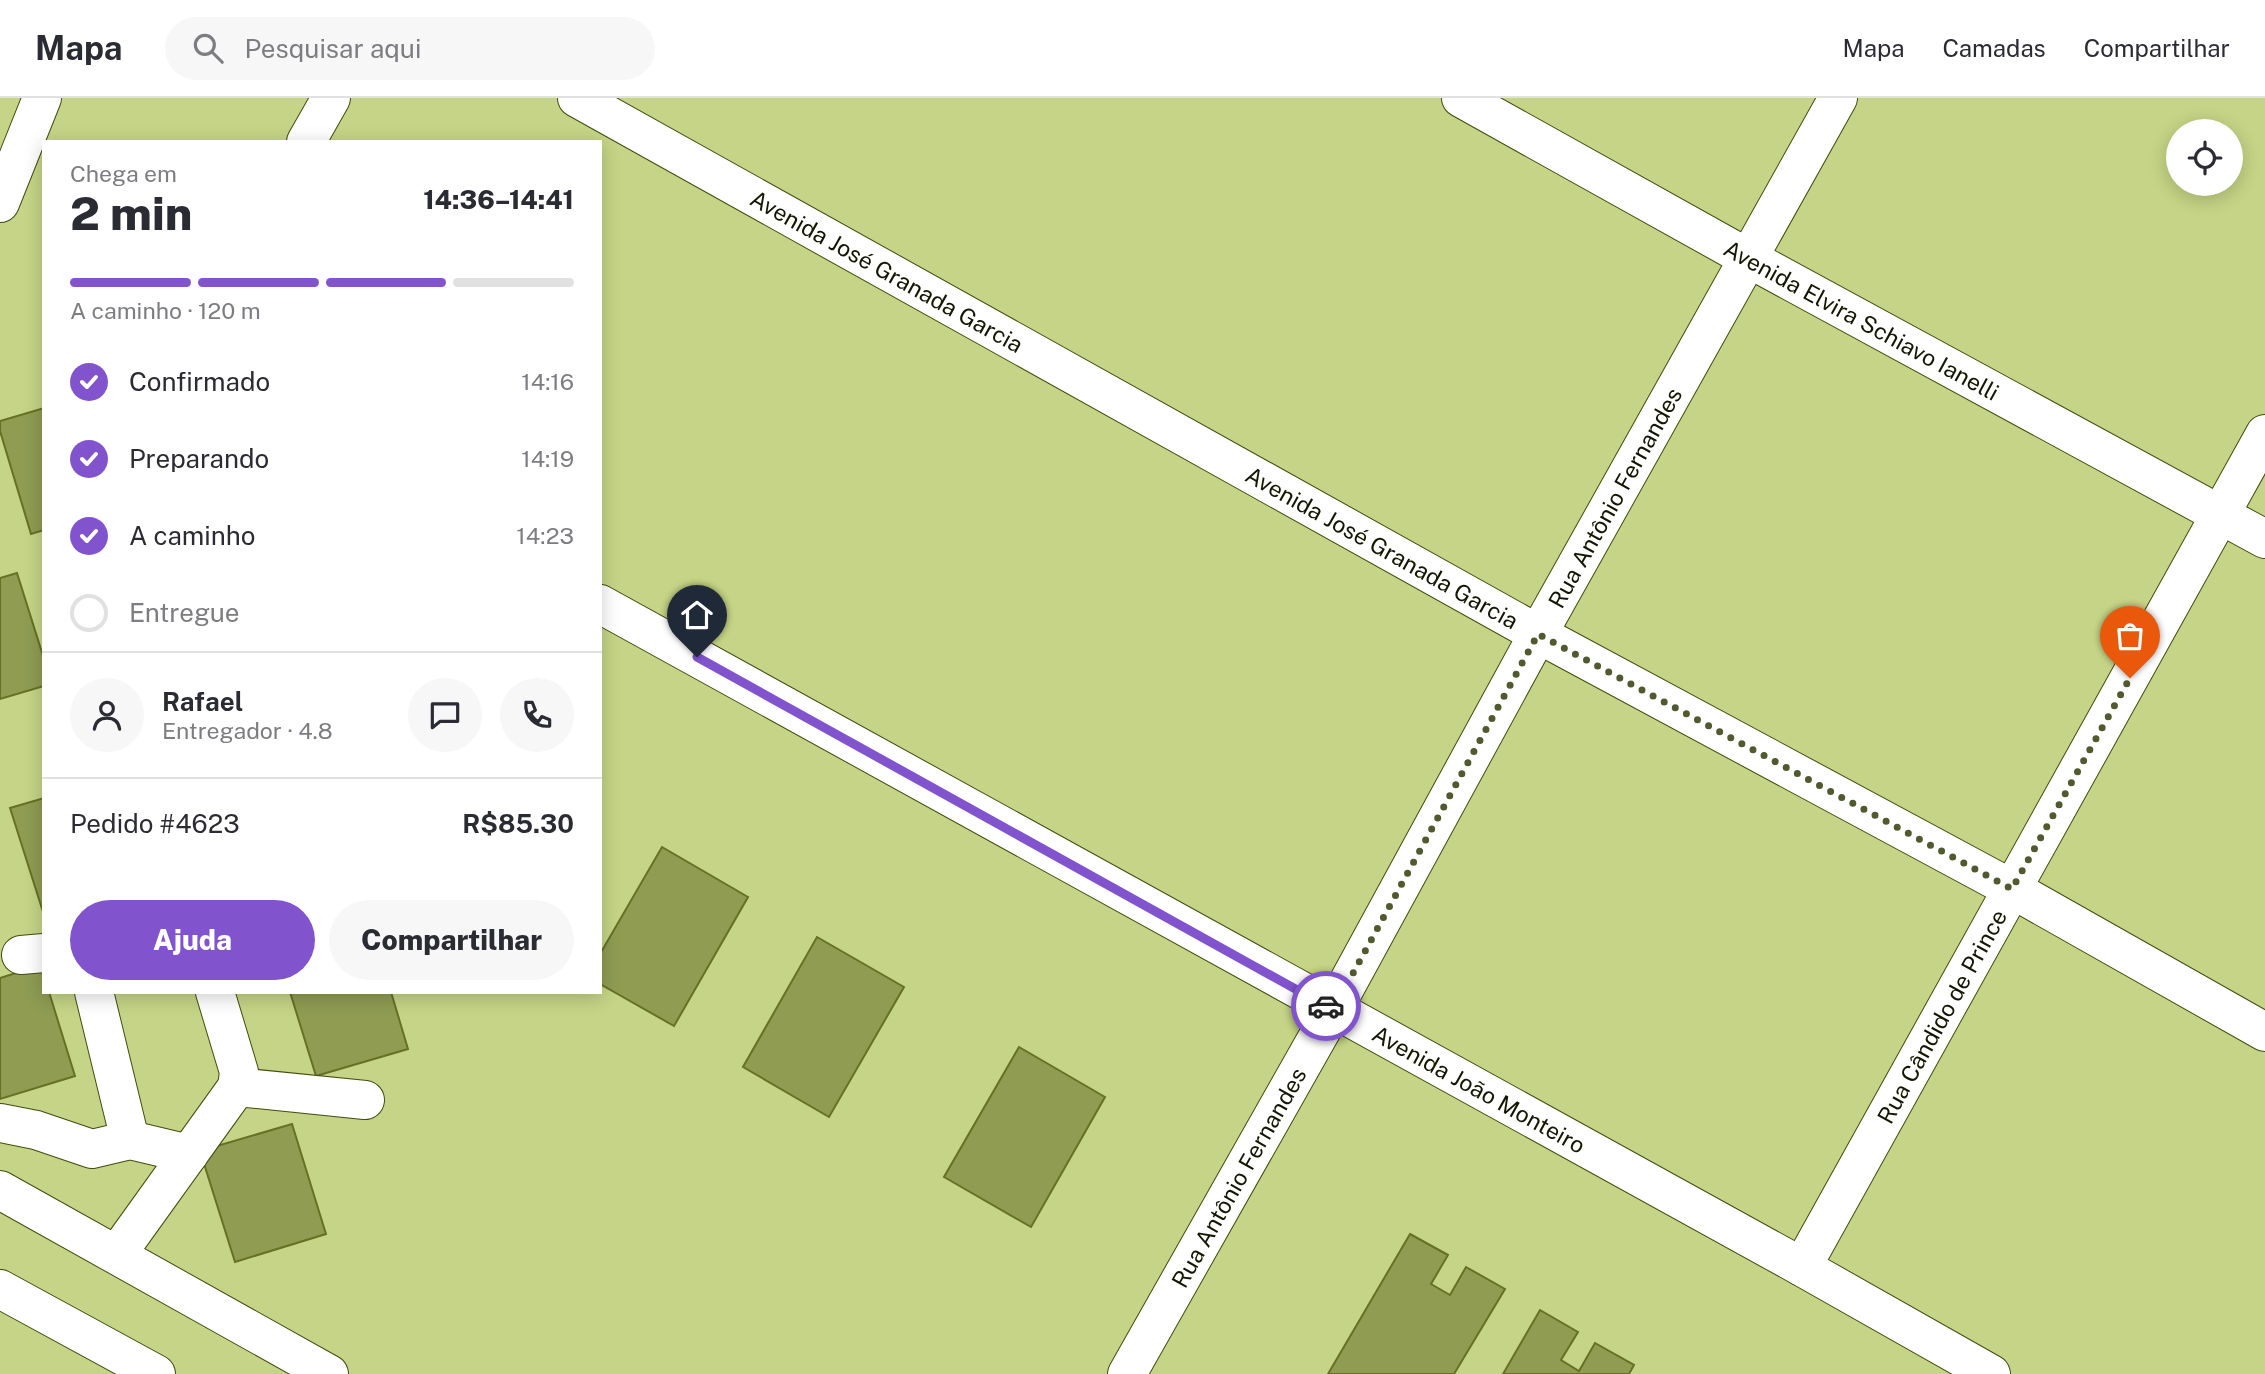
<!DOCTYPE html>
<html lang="pt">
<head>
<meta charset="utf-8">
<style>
	body { margin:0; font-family:"Public Sans",sans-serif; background:#f7f7f7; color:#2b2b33; height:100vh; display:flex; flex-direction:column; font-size:26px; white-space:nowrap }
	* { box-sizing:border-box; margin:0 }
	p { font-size:23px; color:#7c7c81 }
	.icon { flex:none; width:38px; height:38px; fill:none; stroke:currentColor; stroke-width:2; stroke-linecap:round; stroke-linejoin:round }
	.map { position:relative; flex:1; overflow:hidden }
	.drawer { position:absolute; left:42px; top:42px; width:560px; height:854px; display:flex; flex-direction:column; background:#fff; border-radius:0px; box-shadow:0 4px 18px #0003 }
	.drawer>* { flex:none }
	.tools { position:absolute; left:2166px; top:21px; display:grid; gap:14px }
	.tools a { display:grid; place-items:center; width:77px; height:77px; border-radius:50%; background:#fff; box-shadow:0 4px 18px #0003; font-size:35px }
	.pin { position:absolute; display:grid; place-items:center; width:60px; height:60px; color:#fff; margin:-72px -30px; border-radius:50% 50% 50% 0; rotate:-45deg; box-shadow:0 0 7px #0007 }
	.pin .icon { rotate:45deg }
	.courier { position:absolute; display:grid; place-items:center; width:70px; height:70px; margin:-35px; border:5px solid #8154cd; border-radius:50%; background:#fff; color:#222; box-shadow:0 2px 9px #0007 }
	.overview em { font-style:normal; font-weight:800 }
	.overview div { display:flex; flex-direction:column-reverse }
	.overview { display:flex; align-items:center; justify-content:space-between; height:119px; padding:0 28px }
	h1 { font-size:46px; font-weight:800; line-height:52px }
	.bar { display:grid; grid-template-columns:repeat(4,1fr); gap:10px 7px; align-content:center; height:84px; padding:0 28px }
	.bar i { height:9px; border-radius:5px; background:#e1e1e2 }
	.bar .active { background:#8154cd }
	.bar p { grid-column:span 4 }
	.line { display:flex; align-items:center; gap:18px; padding:0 28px; border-top:2px solid #e1e1e2 }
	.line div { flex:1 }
	.round { display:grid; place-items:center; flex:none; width:74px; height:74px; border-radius:37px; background:#f7f7f7 }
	ol { padding:0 28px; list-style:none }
	li { display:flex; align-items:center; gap:21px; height:77px }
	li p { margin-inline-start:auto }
	li .icon { padding:7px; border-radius:50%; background:#8154cd; color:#fff; stroke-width:4 }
	li:last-child { color:#7c7c81 }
	li i { width:38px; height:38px; border:4px solid #e1e1e2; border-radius:50% }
	.button { display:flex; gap:14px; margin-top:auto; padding:14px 28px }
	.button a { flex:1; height:80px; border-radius:42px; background:#8154cd; color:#fff; font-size:28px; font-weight:800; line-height:80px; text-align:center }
	.button a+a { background:#f7f7f7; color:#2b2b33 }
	header { display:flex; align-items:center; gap:42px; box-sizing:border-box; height:98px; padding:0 35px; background:#fff; border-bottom:2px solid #e1e1e2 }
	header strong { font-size:33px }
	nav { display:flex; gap:38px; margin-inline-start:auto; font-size:24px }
	.search { width:490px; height:63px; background:#f7f7f7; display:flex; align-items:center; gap:18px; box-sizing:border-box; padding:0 24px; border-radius:38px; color:#7c7c81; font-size:26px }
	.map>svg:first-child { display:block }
</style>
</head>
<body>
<header>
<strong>Mapa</strong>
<div class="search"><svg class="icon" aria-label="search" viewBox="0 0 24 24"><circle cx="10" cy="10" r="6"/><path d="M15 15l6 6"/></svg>Pesquisar aqui</div>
<nav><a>Mapa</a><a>Camadas</a><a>Compartilhar</a></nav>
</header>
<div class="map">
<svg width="2265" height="1276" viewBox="0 0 2265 1276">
	<rect width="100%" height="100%" fill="#c5d486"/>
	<g fill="#8f9c52" stroke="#667123" stroke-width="2">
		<polygon points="44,310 44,432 31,436 0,333 0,323"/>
		<polygon points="17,475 44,561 44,588 0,601 0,480"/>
		<polygon points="44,700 44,817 10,710"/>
		<polygon points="662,749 748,799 674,928 600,886 600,856"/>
		<polygon points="817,839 904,889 829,1019 743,969"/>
		<polygon points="41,867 44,877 44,894 49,894 75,978 0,1001 0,880"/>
		<polygon points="290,894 391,894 408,951 316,978"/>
		<polygon points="1019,949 1105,999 1031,1129 944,1079"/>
		<polygon points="292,1026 326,1136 235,1164 200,1053"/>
		<polygon points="1410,1136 1448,1157 1431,1186 1450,1197 1466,1169 1505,1191 1454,1276 1328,1276"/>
		<polygon points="1540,1212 1578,1234 1561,1262 1579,1273 1595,1245 1634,1267 1629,1276 1503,1276"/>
	</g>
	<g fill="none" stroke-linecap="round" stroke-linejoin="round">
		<g stroke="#434b0e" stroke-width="40">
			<g id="minor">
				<path id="s1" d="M577 0 1538 536 2012 791 2265 934"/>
				<path id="s2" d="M1461 0 1748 160 2265 441"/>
				<polyline points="306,44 331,0"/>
				<polyline points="0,105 42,0"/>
				<path id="s3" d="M600 506 1802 1169 1991 1276"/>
				<polyline points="21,857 44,855"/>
				<polyline points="94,894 130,1042"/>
				<polyline points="237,989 365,1002"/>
				<polyline points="0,1025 36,1032 92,1051 130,1042 189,1056"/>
				<polyline points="0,1092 329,1276"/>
				<polyline points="117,1156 237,989 239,974 215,894"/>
				<path id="s4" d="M1802 1169 2265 336"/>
				<polyline points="0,1191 156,1276"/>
				<path id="s5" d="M1127 1276 1333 912 1538 536 1838 0"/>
			</g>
		</g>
		<use href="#minor" stroke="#fff" stroke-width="38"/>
	</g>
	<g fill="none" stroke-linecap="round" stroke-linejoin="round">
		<polyline stroke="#51592f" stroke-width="7" stroke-dasharray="0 12.6" points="1326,908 1333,912 1538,536 2012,791 2130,580"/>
		<polyline stroke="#8154cd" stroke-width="9" points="697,559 1326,908"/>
	</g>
	<g text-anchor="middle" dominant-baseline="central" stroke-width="7" stroke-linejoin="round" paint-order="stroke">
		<g font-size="23" fill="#131700" stroke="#d2e193">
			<text stroke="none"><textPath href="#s1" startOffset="355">Avenida José Granada Garcia</textPath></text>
			<text stroke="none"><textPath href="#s2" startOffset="458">Avenida Elvira Schiavo Ianelli</textPath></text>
			<text stroke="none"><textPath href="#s5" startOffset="1003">Rua Antônio Fernandes</textPath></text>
			<text stroke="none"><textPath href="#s1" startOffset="922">Avenida José Granada Garcia</textPath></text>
			<text stroke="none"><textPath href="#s4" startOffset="287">Rua Cândido de Prince</textPath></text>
			<text stroke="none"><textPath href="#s3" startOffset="1004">Avenida João Monteiro</textPath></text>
			<text stroke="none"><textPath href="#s5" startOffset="226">Rua Antônio Fernandes</textPath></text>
		</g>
	</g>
</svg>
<div class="tools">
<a><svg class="icon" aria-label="locate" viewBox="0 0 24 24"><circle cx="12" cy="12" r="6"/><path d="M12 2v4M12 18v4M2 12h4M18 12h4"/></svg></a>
</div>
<div class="pin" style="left:2130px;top:580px;background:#ea580c"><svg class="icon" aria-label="bag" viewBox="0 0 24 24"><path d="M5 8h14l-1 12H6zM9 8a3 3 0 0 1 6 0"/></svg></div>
<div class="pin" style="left:697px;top:559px;background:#1f2937"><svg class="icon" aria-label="home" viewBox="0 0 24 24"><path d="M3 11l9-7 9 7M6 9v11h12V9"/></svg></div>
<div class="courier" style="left:1326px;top:908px"><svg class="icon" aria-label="car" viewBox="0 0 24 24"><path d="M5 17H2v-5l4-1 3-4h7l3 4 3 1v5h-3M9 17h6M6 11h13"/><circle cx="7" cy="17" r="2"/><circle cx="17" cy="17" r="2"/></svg></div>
<section class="drawer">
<div class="overview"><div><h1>2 min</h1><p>Chega em</p></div><em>14:36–14:41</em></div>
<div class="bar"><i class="active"></i><i class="active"></i><i class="active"></i><i></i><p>A caminho · 120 m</p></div>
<ol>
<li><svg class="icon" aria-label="check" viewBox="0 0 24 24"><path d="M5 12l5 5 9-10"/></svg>Confirmado<p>14:16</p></li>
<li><svg class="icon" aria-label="check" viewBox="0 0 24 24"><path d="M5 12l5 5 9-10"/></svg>Preparando<p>14:19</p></li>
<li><svg class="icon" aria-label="check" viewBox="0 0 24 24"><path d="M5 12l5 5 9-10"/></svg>A caminho<p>14:23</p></li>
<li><i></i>Entregue</li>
</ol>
<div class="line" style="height:126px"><a class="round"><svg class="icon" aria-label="person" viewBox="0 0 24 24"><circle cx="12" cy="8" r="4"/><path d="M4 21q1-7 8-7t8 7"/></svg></a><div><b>Rafael</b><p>Entregador · 4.8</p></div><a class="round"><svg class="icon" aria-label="chat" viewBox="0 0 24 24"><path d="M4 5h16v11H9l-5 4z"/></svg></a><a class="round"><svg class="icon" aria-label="phone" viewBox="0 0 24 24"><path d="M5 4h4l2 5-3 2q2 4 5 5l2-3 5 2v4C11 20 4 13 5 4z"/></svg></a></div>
<div class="line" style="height:91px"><div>Pedido #4623</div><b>R$85.30</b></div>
<div class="button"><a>Ajuda</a><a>Compartilhar</a></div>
</section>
</div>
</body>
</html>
